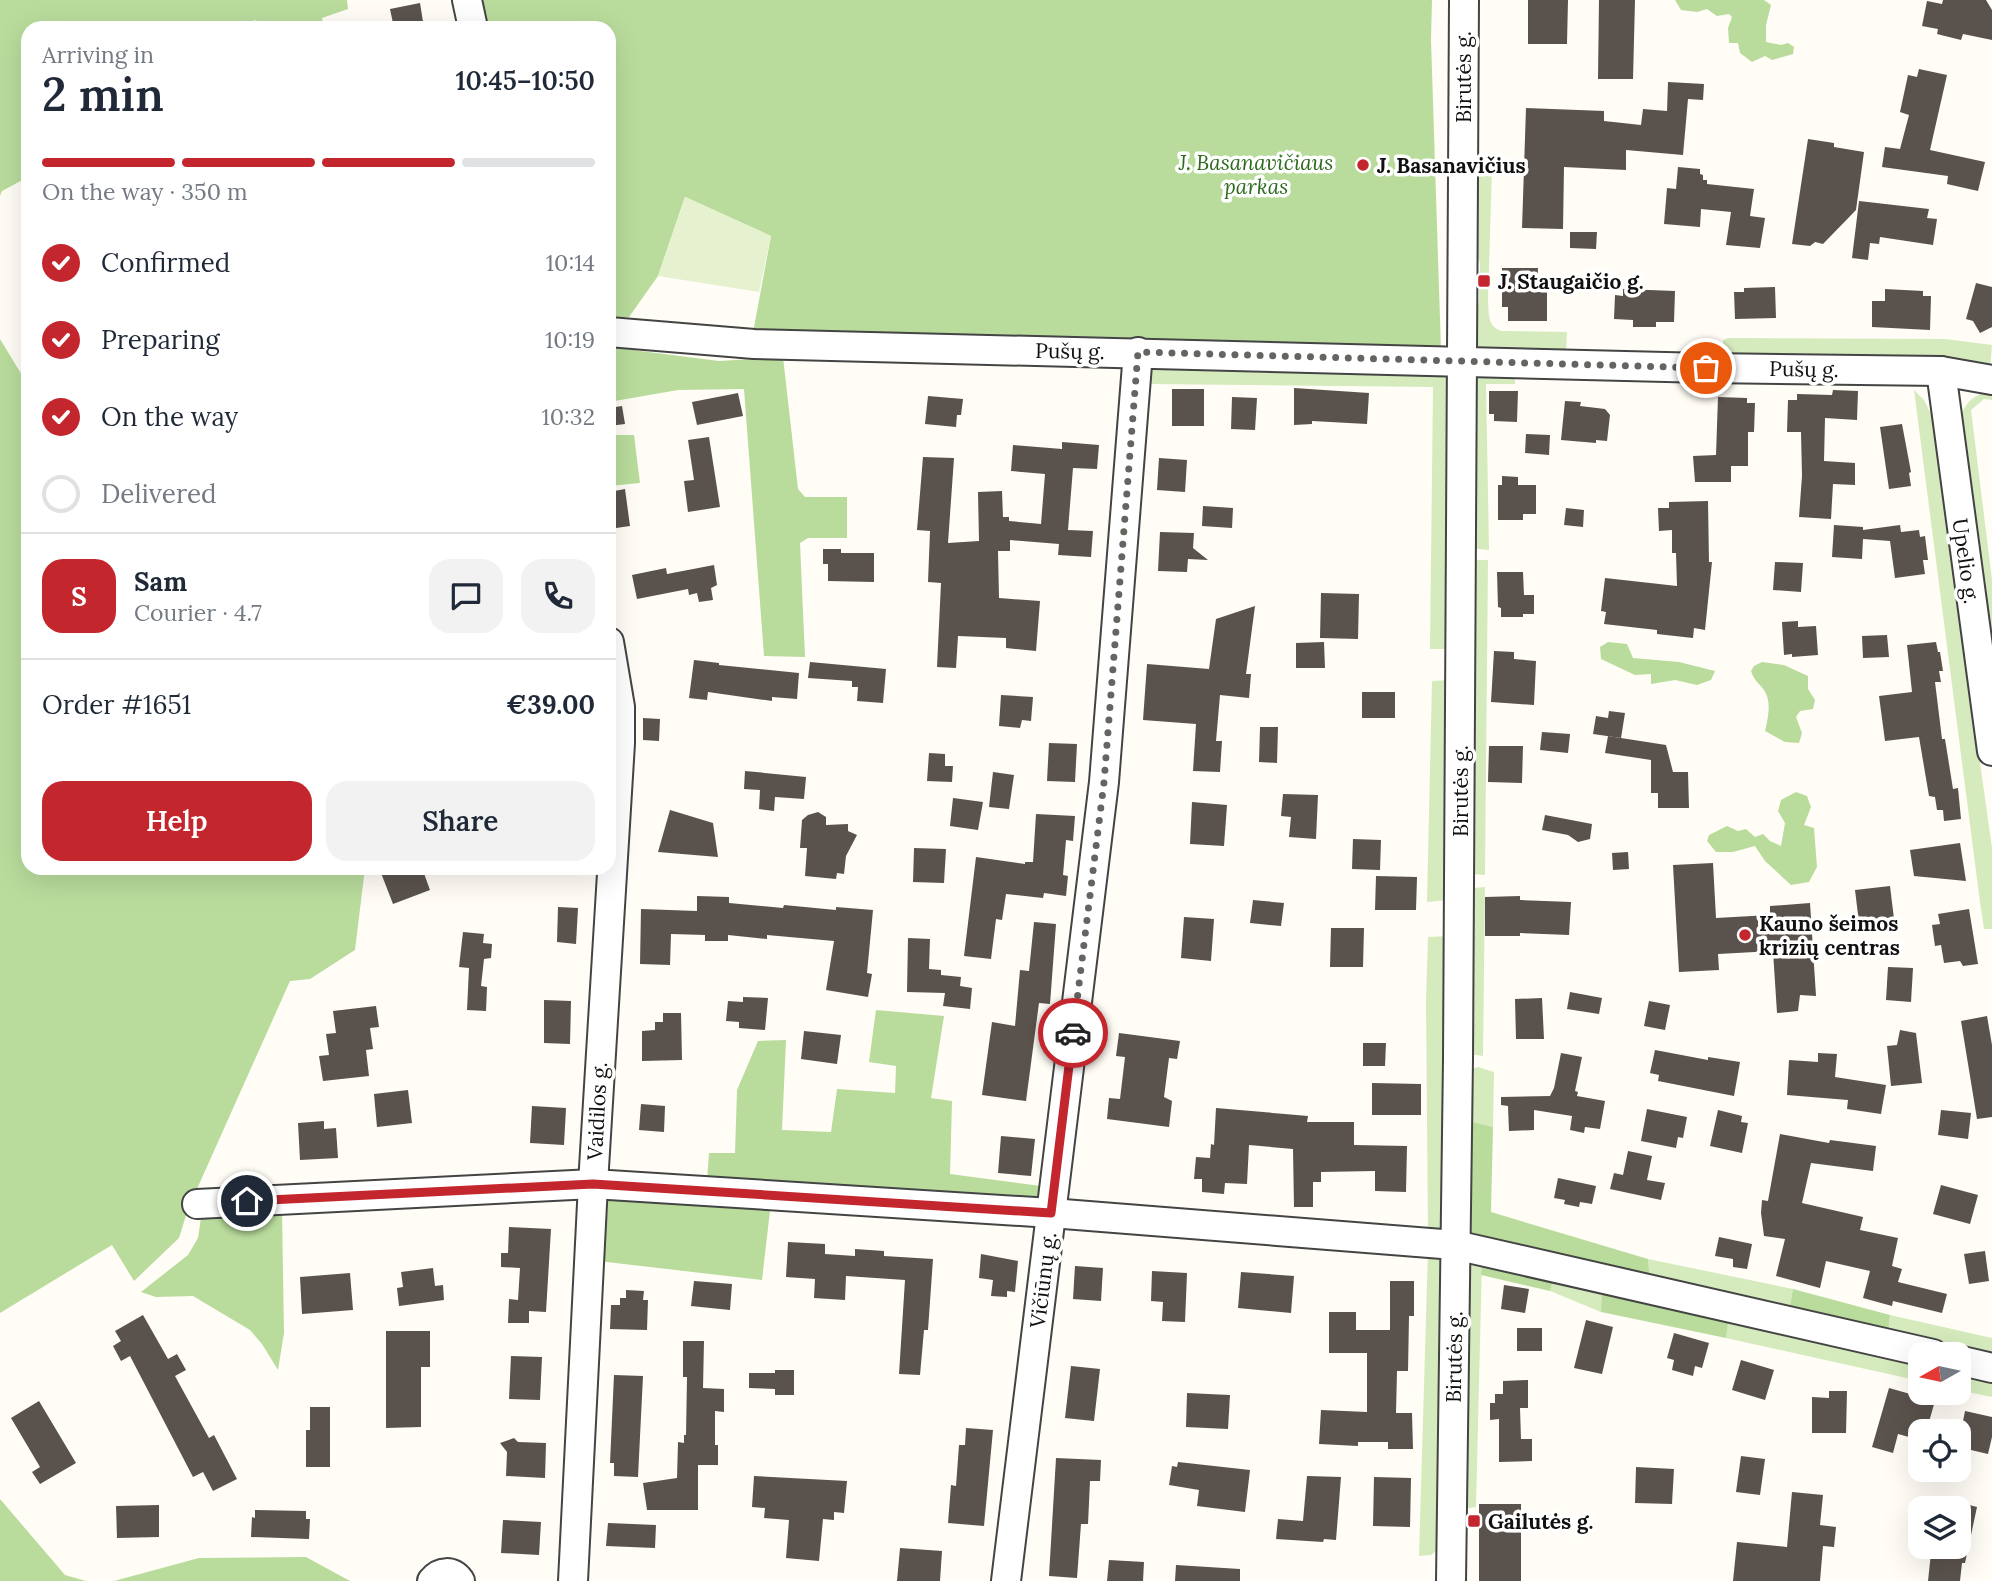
<!DOCTYPE html>
<html lang="en">
<head>
<meta charset="utf-8">
<style>
	body { margin:0; font-family:Lora,serif; background:#f2f2f3; color:#1f2937; height:100vh; display:flex; flex-direction:column; font-size:26px; white-space:nowrap }
	* { box-sizing:border-box; margin:0 }
	p { font-size:23px; color:#747a83 }
	.icon { flex:none; width:38px; height:38px; fill:none; stroke:currentColor; stroke-width:2; stroke-linecap:round; stroke-linejoin:round }
	.map { position:relative; flex:1; overflow:hidden }
	.sheet { position:absolute; left:21px; top:21px; width:595px; height:854px; display:flex; flex-direction:column; background:#fff; border-radius:21px; box-shadow:0 7px 28px #0002 }
	.sheet>* { flex:none }
	.needle { width:46px; rotate:261deg }
	.tools { position:absolute; left:1908px; top:1342px; display:grid; gap:14px }
	.tools a { display:grid; place-items:center; width:63px; height:63px; border-radius:14px; background:#fff; box-shadow:0 7px 28px #0002; font-size:35px }
	.pin { position:absolute; display:grid; place-items:center; width:60px; height:60px; color:#fff; margin:-30px; border:4px solid #fff; border-radius:50%; box-shadow:0 2px 7px #0007 }
	.courier { position:absolute; display:grid; place-items:center; width:70px; height:70px; margin:-35px; border:5px solid #c4262e; border-radius:50%; background:#fff; color:#222; box-shadow:0 2px 9px #0007 }
	.overview em { font-style:normal; font-weight:600 }
	.overview div { display:flex; flex-direction:column-reverse }
	.overview { display:flex; align-items:center; justify-content:space-between; height:119px; padding:0 21px }
	h1 { font-size:46px; font-weight:600; line-height:52px }
	.bar { display:grid; grid-template-columns:repeat(4,1fr); gap:10px 7px; align-content:center; height:84px; padding:0 21px }
	.bar i { height:9px; border-radius:5px; background:#e0e1e3 }
	.bar .active { background:#c4262e }
	.bar p { grid-column:span 4 }
	.line { display:flex; align-items:center; gap:18px; padding:0 21px; border-top:2px solid #e0e1e3 }
	.line div { flex:1 }
	.round { display:grid; place-items:center; flex:none; width:74px; height:74px; border-radius:21px; background:#f2f2f3 }
	ol { padding:0 21px; list-style:none }
	li { display:flex; align-items:center; gap:21px; height:77px }
	li p { margin-inline-start:auto }
	li .icon { padding:7px; border-radius:50%; background:#c4262e; color:#fff; stroke-width:4 }
	li:last-child { color:#747a83 }
	li i { width:38px; height:38px; border:4px solid #e0e1e3; border-radius:50% }
	.primary-button { display:flex; gap:14px; margin-top:auto; padding:14px 21px }
	.primary-button a { flex:1; height:80px; border-radius:21px; background:#c4262e; color:#fff; font-size:28px; font-weight:600; line-height:80px; text-align:center }
	.primary-button a+a { background:#f2f2f3; color:#1f2937 }
	.map>svg:first-child { display:block }
</style>
</head>
<body>
<div class="map">
<svg width="1992" height="1581" viewBox="0 0 1992 1581">
	<rect width="100%" height="100%" fill="#fffdf5"/>
	<g fill="#d5ebbd">
		<path d="M1492 169 1488 300C1489 313 1487 327 1502 331L1567 332 1566 355 1474 350 1471 330 1479 302 1480 264 1472 233 1473 173Z"/>
		<polygon points="1728,338 1945,339 1992,345 1990,369 1730,358 1723,347 1723,340"/>
		<polygon points="1153,366 1448,370 1451,649 1430,649 1433,387 1148,384"/>
		<polygon points="1515,370 1515,384 1486,384 1489,550 1469,548 1472,374"/>
		<polygon points="1914,390 1924,400 1931,414 1992,848 1992,929 1984,929 1980,902"/>
		<path d="M1985 392 1992 393V400L1984 399 1971 410 1992 580V685L1958 426C1963 408 1967 399 1985 392Z"/>
		<polygon points="1474,560 1488,560 1485,875 1473,874 1467,869"/>
		<polygon points="1451,680 1449,900 1427,902 1432,681"/>
		<polygon points="1485,887 1483,1056 1470,1054 1467,894 1474,888"/>
		<polygon points="1449,936 1447,1229 1428,1236 1426,1000 1428,937"/>
		<polygon points="1478,1067 1494,1072 1493,1127 1465,1120 1465,1071"/>
		<polygon points="1428,1249 1444,1252 1440,1548 1431,1555 1419,1556"/>
		<polygon points="1648,1259 1793,1289 1789,1311 1650,1281"/>
		<polygon points="1482,1261 1476,1507 1462,1509 1464,1263"/>
		<polygon points="1554,1277 1602,1288 1601,1312 1550,1291"/>
		<polygon points="1890,1315 1992,1338 1992,1358 1888,1334"/>
		<polygon points="1729,1317 1920,1360 1920,1381 1726,1338"/>
		<polygon points="1958,1369 1992,1376 1992,1397 1958,1390"/>
	</g>
	<g fill="#b9dc9c">
		<polygon points="0,0 347,0 348,9 322,18 324,28 261,28 256,20 234,28 28,28 28,177 2,191 0,196"/>
		<polygon points="475,0 1432,0 1431,40 1441,350 752,338 771,236 685,197 658,276 629,317 609,319 609,28 481,28"/>
		<polygon points="1675,0 1764,0 1771,5 1766,25 1766,42 1781,45 1788,43 1794,47 1793,54 1772,60 1765,56 1752,62 1740,53 1738,43 1729,43 1728,28 1732,17 1729,14 1717,16 1707,9 1697,12 1681,10"/>
		<polygon points="0,339 28,385 28,868 365,868 355,950 310,979 290,981 188,1209 179,1238 134,1281 112,1245 0,1313"/>
		<polygon points="609,347 719,361 783,357 798,489 805,497 847,497 847,538 808,538 800,543 805,657 764,656 744,389 678,390 609,402"/>
		<polygon points="609,435 634,435 640,483 609,486"/>
		<polygon points="1608,642 1627,644 1633,658 1679,662 1715,671 1711,680 1697,685 1675,680 1651,684 1651,674 1635,675 1601,659 1600,647"/>
		<path d="M1762 662 1784 665 1808 676V689L1815 700 1813 709 1800 711 1796 717 1802 733 1799 743 1785 742 1765 731C1768 718 1772 702 1764 690 1758 682 1755 682 1751 671L1754 666Z"/>
		<polygon points="1796,792 1807,796 1811,807 1804,825 1814,828 1817,867 1809,882 1791,885 1765,861 1755,846 1733,852 1716,852 1707,841 1709,835 1727,826 1738,831 1746,829 1755,837 1763,834 1770,841 1781,846 1785,823 1778,811 1781,800"/>
		<polygon points="876,1010 944,1016 931,1098 952,1101 950,1174 1041,1186 1039,1198 1034,1201 707,1181 709,1153 735,1153 737,1090 758,1041 786,1040 782,1130 831,1132 837,1089 895,1093 896,1066 869,1062"/>
		<polygon points="1465,1120 1493,1127 1491,1212 1648,1259 1650,1281 1468,1240"/>
		<polygon points="602,1192 771,1202 762,1280 598,1261"/>
		<polygon points="282,1210 284,1333 278,1370 262,1344 250,1330 193,1296 156,1297 141,1292 188,1255 198,1238 202,1211"/>
		<polygon points="1482,1261 1554,1277 1550,1291 1481,1275"/>
		<polygon points="1602,1288 1729,1317 1726,1338 1601,1312"/>
		<polygon points="1793,1289 1890,1315 1888,1334 1789,1311"/>
		<polygon points="0,1499 65,1575 86,1581 0,1581"/>
		<polygon points="306,1557 350,1581 114,1581 199,1558"/>
	</g>
	<polygon fill="#e6f2cf" points="685,197 771,236 759,292 658,276"/>
	<g fill="#5a524d">
		<polygon points="1528,0 1568,0 1567,44 1528,44"/>
		<polygon points="1599,0 1635,0 1633,79 1598,79"/>
		<polygon points="1943,0 1986,0 1992,10 1992,40 1963,34 1961,40 1937,34 1938,29 1922,26 1927,1 1942,4"/>
		<polygon points="420,3 424,28 394,28 390,9"/>
		<polygon points="1919,69 1947,75 1930,150 1985,162 1978,191 1947,184 1948,176 1882,167 1885,147 1900,149 1909,115 1900,112 1908,75 1917,77"/>
		<polygon points="1668,82 1704,84 1703,100 1688,99 1683,155 1626,150 1626,170 1564,167 1563,229 1522,228 1526,108 1604,111 1604,121 1641,125 1643,109 1667,111"/>
		<polygon points="1808,139 1834,143 1834,147 1864,152 1856,210 1823,244 1815,242 1810,246 1792,244"/>
		<polygon points="1678,167 1700,169 1700,174 1703,175 1703,180 1707,180 1707,184 1754,189 1750,216 1765,218 1760,248 1726,245 1731,212 1701,209 1700,227 1664,224 1667,188 1676,189"/>
		<polygon points="1859,201 1929,209 1927,218 1937,219 1933,245 1880,237 1879,244 1870,243 1868,260 1852,258"/>
		<polygon points="1570,232 1597,232 1596,249 1570,248"/>
		<polygon points="1502,268 1538,268 1537,292 1547,292 1547,321 1508,321 1508,307 1502,307"/>
		<polygon points="1976,283 1992,287 1992,327 1980,333 1973,321 1966,319"/>
		<polygon points="1775,287 1776,318 1735,319 1734,292 1744,292 1744,288"/>
		<polygon points="1623,289 1675,291 1674,322 1656,322 1656,327 1633,327 1633,320 1614,319 1615,295 1623,296"/>
		<polygon points="1885,289 1923,291 1923,296 1931,296 1930,330 1872,327 1872,301 1885,301"/>
		<polygon points="1294,388 1369,393 1367,424 1312,421 1312,424 1294,425"/>
		<rect x="1172" y="389" width="32" height="37"/>
		<polygon points="1833,390 1858,391 1857,420 1825,418 1824,461 1855,463 1855,485 1833,484 1831,519 1799,517 1802,476 1801,432 1787,432 1788,400 1797,400 1797,394 1832,395"/>
		<polygon points="1489,391 1518,391 1517,422 1494,421 1494,414 1489,414"/>
		<polygon points="738,393 743,416 697,425 692,402"/>
		<polygon points="928,396 963,399 961,415 957,415 956,427 925,424"/>
		<polygon points="1232,397 1257,398 1255,430 1231,429"/>
		<polygon points="1718,397 1747,398 1747,403 1755,403 1754,432 1748,432 1748,466 1731,466 1731,482 1695,482 1693,456 1716,455"/>
		<polygon points="1565,401 1581,402 1580,406 1605,409 1610,415 1607,441 1596,440 1596,443 1561,440"/>
		<polygon points="622,406 625,424 609,426 609,408"/>
		<polygon points="1902,424 1911,472 1909,473 1911,486 1889,489 1880,427"/>
		<polygon points="1526,434 1550,435 1549,455 1525,453"/>
		<polygon points="709,437 720,507 688,512 684,481 694,480 688,440"/>
		<polygon points="1062,442 1099,445 1097,469 1073,468 1068,530 1093,531 1091,557 1058,555 1059,544 1010,540 1010,551 998,551 999,598 1040,601 1036,651 1006,648 1006,638 958,636 956,668 937,667 941,583 928,582 930,531 917,530 923,457 954,458 948,543 979,541 978,492 1002,491 1003,517 1009,517 1009,521 1041,524 1045,474 1011,471 1013,445 1062,449"/>
		<polygon points="1159,458 1187,460 1185,492 1157,490"/>
		<polygon points="1502,476 1518,477 1518,485 1536,485 1536,514 1523,514 1523,520 1498,520 1498,485 1502,485"/>
		<polygon points="625,489 630,526 609,529 609,492"/>
		<polygon points="1708,501 1709,562 1712,562 1705,630 1694,628 1693,638 1657,634 1657,630 1604,624 1606,612 1601,611 1605,578 1677,586 1676,553 1672,553 1672,530 1659,531 1658,508 1669,508 1669,502"/>
		<polygon points="1203,506 1233,508 1232,528 1202,526"/>
		<polygon points="1566,508 1584,510 1583,527 1564,525"/>
		<polygon points="1834,525 1863,527 1863,530 1900,525 1901,532 1919,530 1920,537 1925,536 1928,560 1923,560 1925,574 1895,578 1890,541 1863,539 1862,559 1832,557"/>
		<polygon points="1160,532 1194,533 1193,548 1208,560 1188,559 1187,572 1158,571"/>
		<polygon points="823,549 841,549 841,553 874,553 874,582 828,581 828,564 823,564"/>
		<polygon points="1775,562 1803,563 1801,592 1773,590"/>
		<polygon points="714,565 717,585 711,588 713,600 699,602 697,593 689,595 688,589 637,599 632,575 666,568 667,574"/>
		<polygon points="1497,572 1523,572 1524,595 1534,595 1534,614 1523,614 1523,617 1501,617 1501,608 1498,607"/>
		<polygon points="1321,593 1359,594 1358,639 1320,638"/>
		<polygon points="1255,606 1246,674 1251,674 1249,698 1220,695 1216,741 1222,741 1220,772 1193,771 1196,724 1143,720 1147,664 1209,669 1216,619"/>
		<polygon points="1798,621 1798,627 1816,626 1818,655 1792,657 1792,654 1784,655 1782,622"/>
		<polygon points="1887,635 1889,657 1863,658 1862,636"/>
		<polygon points="1324,642 1325,668 1296,668 1296,643"/>
		<polygon points="1936,642 1938,652 1940,652 1943,671 1939,671 1941,682 1935,682 1942,739 1945,739 1953,789 1958,788 1961,819 1944,821 1943,810 1937,810 1935,797 1929,796 1919,737 1885,741 1879,696 1912,692 1907,645"/>
		<polygon points="1494,651 1514,652 1514,659 1536,661 1534,705 1491,702"/>
		<polygon points="694,660 719,663 719,665 799,673 797,699 772,697 772,701 708,692 707,700 689,698"/>
		<polygon points="810,662 886,669 883,703 857,701 858,687 852,687 852,681 808,678"/>
		<rect x="1362" y="692" width="33" height="26"/>
		<polygon points="1001,695 1033,697 1031,721 1022,720 1020,728 999,726"/>
		<polygon points="1609,711 1625,713 1621,738 1593,734 1596,716 1608,718"/>
		<polygon points="643,718 660,719 659,741 643,740"/>
		<polygon points="1260,727 1278,727 1277,763 1259,762"/>
		<polygon points="1542,732 1570,734 1568,753 1540,750"/>
		<polygon points="1608,736 1666,745 1673,772 1688,772 1689,808 1658,808 1658,793 1651,793 1651,760 1605,753"/>
		<polygon points="1049,743 1077,744 1075,782 1047,781"/>
		<polygon points="1489,746 1523,746 1522,783 1488,782"/>
		<polygon points="929,753 945,754 945,766 953,766 952,782 927,781"/>
		<polygon points="745,771 806,777 804,799 775,797 774,811 759,809 760,790 744,789"/>
		<polygon points="993,772 1014,775 1009,809 989,807"/>
		<polygon points="1283,794 1318,795 1316,839 1289,837 1291,817 1281,816"/>
		<polygon points="953,798 983,802 978,830 950,826"/>
		<polygon points="1192,802 1227,805 1224,846 1190,844"/>
		<polygon points="670,810 713,823 718,857 658,852"/>
		<polygon points="818,812 826,817 826,825 848,824 848,831 857,835 846,856 844,874 837,873 836,879 805,876 807,848 800,848 802,820 808,815"/>
		<polygon points="1036,814 1075,816 1073,841 1066,840 1063,875 1068,876 1066,896 1044,893 1043,898 1006,894 1002,920 996,919 991,959 964,956 976,857 1025,864 1025,862 1033,862"/>
		<polygon points="1545,815 1592,824 1590,839 1578,842 1568,835 1542,830"/>
		<polygon points="1353,839 1381,840 1380,870 1352,869"/>
		<polygon points="1960,843 1966,881 1914,876 1910,850"/>
		<polygon points="914,848 946,849 944,883 913,882"/>
		<polygon points="1628,852 1629,869 1613,870 1612,853"/>
		<polygon points="1713,863 1716,918 1770,915 1770,906 1810,903 1816,996 1800,995 1798,1011 1777,1013 1773,951 1718,954 1719,970 1679,972 1673,865"/>
		<polygon points="394,868 422,868 430,890 393,904 381,873"/>
		<polygon points="1376,876 1417,877 1416,910 1375,910"/>
		<polygon points="1890,886 1895,927 1860,931 1855,890"/>
		<polygon points="697,896 729,897 729,903 783,908 784,905 836,910 836,907 873,910 867,973 872,974 868,997 826,990 834,941 767,935 767,939 728,935 728,941 705,941 705,935 671,934 670,965 640,964 641,909 697,911"/>
		<polygon points="1520,896 1520,900 1571,902 1569,935 1520,933 1520,936 1485,936 1485,897"/>
		<polygon points="1253,900 1284,903 1281,926 1250,923"/>
		<polygon points="558,907 578,908 576,944 557,942"/>
		<polygon points="1969,909 1978,964 1963,966 1960,961 1944,963 1941,945 1935,946 1932,925 1940,924 1938,914"/>
		<polygon points="1184,917 1214,919 1211,961 1181,958"/>
		<polygon points="1034,922 1056,924 1050,1004 1039,1003 1026,1101 982,1095 992,1022 1015,1026 1020,970 1029,971"/>
		<polygon points="1331,928 1364,928 1363,967 1330,967"/>
		<polygon points="463,932 484,934 483,943 492,944 491,958 484,959 481,986 487,987 486,1011 467,1010 469,968 459,967"/>
		<polygon points="908,938 930,939 929,969 941,970 941,975 961,977 960,986 972,988 970,1009 943,1006 945,993 907,992"/>
		<polygon points="1888,967 1913,968 1911,1002 1886,1000"/>
		<polygon points="1570,992 1602,998 1599,1014 1567,1009"/>
		<polygon points="743,997 768,998 765,1030 739,1028 739,1022 726,1021 728,1001 743,1002"/>
		<polygon points="1542,998 1544,1039 1516,1039 1515,999"/>
		<polygon points="544,1000 571,1001 570,1044 544,1043"/>
		<polygon points="1649,1001 1670,1005 1665,1030 1644,1026"/>
		<polygon points="376,1006 379,1027 370,1028 373,1049 366,1050 369,1076 323,1081 319,1056 329,1055 326,1034 336,1033 333,1011"/>
		<polygon points="663,1013 681,1013 682,1060 642,1061 642,1031 655,1030 655,1022 663,1022"/>
		<polygon points="1987,1016 1992,1045 1992,1117 1977,1119 1961,1021"/>
		<polygon points="1900,1030 1916,1033 1922,1083 1891,1086 1887,1046 1897,1045"/>
		<polygon points="804,1031 841,1035 837,1064 801,1059"/>
		<polygon points="1119,1033 1180,1041 1177,1059 1169,1058 1164,1097 1172,1101 1169,1127 1107,1119 1109,1098 1120,1099 1125,1057 1116,1056"/>
		<polygon points="1363,1043 1386,1043 1385,1066 1363,1066"/>
		<polygon points="1655,1050 1708,1060 1708,1057 1740,1062 1734,1096 1658,1081 1659,1075 1650,1073"/>
		<polygon points="1561,1053 1582,1057 1575,1091 1578,1092 1577,1096 1605,1101 1600,1129 1585,1127 1584,1133 1570,1130 1572,1116 1534,1110 1534,1130 1509,1131 1508,1106 1501,1105 1501,1097 1550,1096 1554,1088"/>
		<polygon points="1818,1053 1837,1054 1835,1077 1886,1085 1881,1114 1847,1109 1848,1100 1787,1095 1789,1060 1818,1062"/>
		<polygon points="1372,1083 1421,1084 1421,1115 1372,1115"/>
		<polygon points="408,1090 412,1123 377,1127 374,1094"/>
		<polygon points="641,1104 665,1106 664,1132 639,1130"/>
		<polygon points="532,1106 566,1108 564,1145 530,1143"/>
		<polygon points="1216,1108 1308,1116 1307,1122 1354,1122 1354,1145 1407,1146 1406,1192 1375,1191 1375,1171 1321,1172 1321,1182 1313,1182 1313,1207 1294,1207 1293,1149 1249,1145 1247,1184 1225,1183 1224,1194 1202,1192 1202,1179 1194,1179 1196,1157 1210,1158 1211,1144 1214,1145"/>
		<polygon points="1647,1109 1687,1117 1683,1138 1678,1137 1676,1148 1641,1141"/>
		<polygon points="1718,1110 1742,1116 1741,1122 1748,1123 1742,1153 1710,1146"/>
		<polygon points="1941,1110 1971,1113 1968,1139 1938,1135"/>
		<polygon points="324,1121 324,1129 336,1128 338,1158 300,1160 298,1123"/>
		<polygon points="1780,1134 1829,1143 1830,1140 1876,1146 1873,1171 1811,1163 1802,1203 1863,1217 1860,1230 1898,1238 1892,1266 1902,1269 1898,1282 1947,1294 1942,1313 1893,1301 1892,1306 1863,1298 1870,1271 1826,1261 1820,1288 1776,1276 1785,1239 1764,1236 1761,1213 1762,1200 1768,1201"/>
		<polygon points="1001,1136 1035,1139 1031,1176 998,1173"/>
		<polygon points="1628,1151 1652,1156 1647,1180 1665,1183 1661,1200 1610,1189 1614,1173 1623,1175"/>
		<polygon points="1558,1178 1596,1186 1592,1204 1580,1202 1579,1207 1564,1204 1565,1200 1554,1198"/>
		<polygon points="1941,1185 1978,1195 1970,1224 1933,1214"/>
		<polygon points="509,1227 551,1229 546,1312 529,1311 529,1323 508,1323 509,1299 518,1300 520,1268 501,1267 501,1253 508,1253"/>
		<polygon points="1719,1237 1752,1244 1747,1269 1733,1267 1733,1259 1715,1256"/>
		<polygon points="788,1242 825,1244 825,1254 855,1256 855,1249 884,1251 884,1256 933,1259 928,1330 924,1330 920,1375 899,1374 905,1280 846,1276 845,1300 814,1298 815,1279 786,1277"/>
		<polygon points="1985,1251 1989,1281 1969,1284 1964,1254"/>
		<polygon points="981,1254 1018,1261 1015,1292 1007,1291 1007,1297 991,1296 993,1280 979,1278"/>
		<polygon points="1075,1266 1103,1268 1101,1301 1073,1299"/>
		<polygon points="433,1268 435,1286 443,1285 444,1300 399,1306 397,1288 403,1287 401,1272"/>
		<polygon points="1152,1271 1187,1273 1185,1322 1162,1321 1163,1302 1151,1301"/>
		<polygon points="1241,1272 1294,1276 1291,1313 1238,1308"/>
		<polygon points="350,1273 353,1310 302,1314 300,1277"/>
		<polygon points="694,1281 732,1284 730,1310 691,1306"/>
		<polygon points="1390,1281 1414,1281 1414,1316 1409,1316 1408,1371 1397,1371 1396,1413 1412,1413 1413,1449 1388,1449 1388,1442 1358,1442 1358,1446 1319,1444 1321,1410 1367,1412 1367,1353 1329,1353 1329,1312 1356,1312 1356,1330 1390,1330"/>
		<polygon points="1504,1285 1529,1289 1525,1313 1501,1309"/>
		<polygon points="626,1290 644,1291 643,1300 648,1300 647,1330 610,1329 611,1305 620,1305 620,1298 626,1298"/>
		<polygon points="143,1315 168,1359 177,1354 186,1370 175,1376 209,1438 214,1435 237,1479 213,1491 203,1472 193,1477 130,1356 121,1361 113,1346 121,1341 115,1331"/>
		<polygon points="1586,1320 1613,1327 1602,1374 1574,1368"/>
		<rect x="1517" y="1328" width="25" height="23"/>
		<polygon points="386,1331 430,1331 430,1367 421,1367 421,1427 386,1428"/>
		<polygon points="1674,1333 1709,1343 1702,1368 1695,1366 1693,1376 1672,1370 1674,1360 1667,1358"/>
		<polygon points="683,1341 704,1341 703,1388 724,1389 724,1412 715,1411 715,1445 718,1445 718,1465 698,1465 698,1510 647,1510 643,1483 677,1478 678,1442 684,1443 684,1435 686,1435 687,1377 683,1377"/>
		<polygon points="511,1356 542,1357 540,1400 509,1399"/>
		<polygon points="1741,1360 1774,1370 1765,1400 1732,1390"/>
		<polygon points="1071,1366 1100,1369 1094,1421 1065,1418"/>
		<polygon points="775,1370 794,1370 794,1395 775,1395 775,1389 749,1388 749,1373 775,1373"/>
		<polygon points="614,1375 643,1376 638,1477 614,1476 614,1463 610,1463"/>
		<polygon points="1528,1380 1528,1408 1520,1408 1521,1439 1532,1439 1532,1461 1499,1462 1499,1419 1490,1420 1490,1403 1495,1403 1495,1394 1503,1394 1503,1381"/>
		<polygon points="1889,1388 1935,1401 1926,1432 1920,1432 1920,1440 1898,1434 1893,1453 1872,1447"/>
		<polygon points="1829,1391 1847,1391 1846,1433 1812,1433 1812,1397 1829,1398"/>
		<polygon points="1187,1393 1230,1395 1228,1429 1186,1427"/>
		<polygon points="39,1401 76,1463 40,1484 32,1472 40,1467 11,1418"/>
		<polygon points="310,1407 330,1407 330,1467 306,1467 306,1430 310,1430"/>
		<polygon points="1965,1411 1992,1417 1992,1437 1988,1454 1958,1447"/>
		<polygon points="966,1428 993,1430 984,1526 948,1523 951,1485 956,1486 959,1445 965,1445"/>
		<polygon points="514,1438 518,1442 546,1443 545,1478 506,1476 507,1452 500,1443"/>
		<polygon points="1741,1456 1765,1459 1760,1495 1736,1492"/>
		<polygon points="1056,1458 1101,1460 1100,1481 1090,1481 1088,1524 1081,1524 1077,1578 1049,1576"/>
		<polygon points="1178,1462 1250,1470 1245,1512 1197,1506 1199,1490 1169,1485 1172,1466 1177,1467"/>
		<polygon points="1636,1467 1674,1469 1672,1504 1635,1503"/>
		<polygon points="754,1476 847,1481 844,1513 834,1512 834,1520 823,1519 819,1561 786,1558 789,1520 764,1518 765,1508 752,1507"/>
		<polygon points="1307,1476 1341,1477 1336,1540 1324,1539 1323,1542 1276,1539 1278,1519 1303,1521"/>
		<polygon points="1374,1477 1411,1478 1410,1527 1373,1526"/>
		<polygon points="1792,1492 1823,1495 1820,1525 1836,1527 1834,1547 1823,1546 1820,1581 1733,1581 1737,1542 1787,1547"/>
		<polygon points="1958,1502 1977,1507 1965,1563 1962,1563 1960,1581 1928,1581 1931,1553 1958,1556"/>
		<rect x="1479" y="1504" width="42" height="77"/>
		<polygon points="159,1505 159,1537 117,1538 116,1506"/>
		<polygon points="255,1510 306,1511 306,1519 310,1519 309,1539 251,1537 252,1517 255,1518"/>
		<polygon points="503,1520 541,1522 539,1555 501,1553"/>
		<polygon points="608,1523 656,1525 655,1548 606,1546"/>
		<polygon points="900,1548 942,1551 940,1581 897,1581"/>
		<polygon points="1109,1560 1144,1562 1143,1581 1107,1581"/>
		<polygon points="1176,1565 1240,1569 1240,1581 1175,1581"/>
	</g>
	<g fill="none" stroke-linecap="round" stroke-linejoin="round">
		<g stroke="#444" stroke-width="32">
			<g id="minor">
				<polyline points="467,0 473,28"/>
				<polyline points="609,332 754,344 1706,368 1941,371 1992,380"/>
				<polyline points="1941,371 1992,751"/>
				<polyline points="197,1204 593,1184 1051,1213 1455,1245 1933,1354"/>
				<polyline points="1958,1360 1992,1368"/>
				<path d="M432 1581C440 1571 452 1570 460 1581"/>
				<polyline points="573,1581 593,1184 620,743 620,707 609,642"/>
				<polyline points="1006,1581 1104,782 1138,352"/>
				<polyline points="1451,1581 1458,1059 1464,0"/>
			</g>
		</g>
		<use href="#minor" stroke="#fff" stroke-width="28"/>
	</g>
	<g fill="none" stroke-linecap="round" stroke-linejoin="round">
		<polyline stroke="#646461" stroke-width="7" stroke-dasharray="0 12.6" points="1073,1033 1104,782 1138,352 1706,368"/>
		<polyline stroke="#c4262e" stroke-width="9" points="247,1201 593,1184 1051,1213 1073,1033"/>
	</g>
	<g fill="#c4262e" stroke="#fff" stroke-width="2.5">
		<circle cx="1363" cy="165" r="7"/>
		<rect x="1477" y="274" width="14" height="14" rx="3.5"/>
		<circle cx="1745" cy="935" r="7"/>
		<rect x="1467" y="1514" width="14" height="14" rx="3.5"/>
	</g>
	<g text-anchor="middle" dominant-baseline="central" stroke-width="7" stroke-linejoin="round" paint-order="stroke">
		<g font-size="21" fill="#111" stroke="#fff">
			<text transform="translate(1463 77) rotate(-90)">Birutės g.</text>
			<text transform="translate(1070 351) rotate(1)">Pušų g.</text>
			<text transform="translate(1804 369) rotate(1)">Pušų g.</text>
			<text transform="translate(1966 561) rotate(82)">Upelio g.</text>
			<text transform="translate(1460 791) rotate(-90)">Birutės g.</text>
			<text transform="translate(597 1111) rotate(-87)">Vaidilos g.</text>
			<text transform="translate(1043 1280) rotate(-83)">Vičiūnų g.</text>
			<text transform="translate(1454 1357) rotate(-89)">Birutės g.</text>
		</g>
		<g font-size="21" font-style="italic" fill="#2f6b1f" stroke="#fff">
			<text x="1256" y="162">J. Basanavičiaus<tspan x="1256" dy="24">parkas</tspan></text>
		</g>
		<g font-size="21" font-weight="bold" fill="#111" stroke="#fff" text-anchor="start">
			<text x="1377" y="165">J. Basanavičius</text>
			<text x="1498" y="281">J. Staugaičio g.</text>
			<text x="1759" y="923">Kauno šeimos<tspan x="1759" dy="24">krizių centras</tspan></text>
			<text x="1488" y="1521">Gailutės g.</text>
		</g>
	</g>
</svg>
<div class="tools">
<a><svg class="needle" viewBox="-14 -14 28 28"><path d="M0-13l5 13h-10z" fill="#e53935"/><path d="M0 13l5-13h-10z" fill="#747a83"/></svg></a>
<a><svg class="icon" aria-label="locate" viewBox="0 0 24 24"><circle cx="12" cy="12" r="6"/><path d="M12 2v4M12 18v4M2 12h4M18 12h4"/></svg></a>
<a><svg class="icon" aria-label="layers" viewBox="0 0 24 24"><path d="M12 4l9 5-9 5-9-5zM3 14l9 5 9-5"/></svg></a>
</div>
<div class="pin" style="left:1706px;top:368px;background:#ea580c"><svg class="icon" aria-label="bag" viewBox="0 0 24 24"><path d="M5 8h14l-1 12H6zM9 8a3 3 0 0 1 6 0"/></svg></div>
<div class="pin" style="left:247px;top:1201px;background:#1f2937"><svg class="icon" aria-label="home" viewBox="0 0 24 24"><path d="M3 11l9-7 9 7M6 9v11h12V9"/></svg></div>
<div class="courier" style="left:1073px;top:1033px"><svg class="icon" aria-label="car" viewBox="0 0 24 24"><path d="M5 17H2v-5l4-1 3-4h7l3 4 3 1v5h-3M9 17h6M6 11h13"/><circle cx="7" cy="17" r="2"/><circle cx="17" cy="17" r="2"/></svg></div>
<section class="sheet">
<div class="overview"><div><h1>2 min</h1><p>Arriving in</p></div><em>10:45–10:50</em></div>
<div class="bar"><i class="active"></i><i class="active"></i><i class="active"></i><i></i><p>On the way · 350 m</p></div>
<ol>
<li><svg class="icon" aria-label="check" viewBox="0 0 24 24"><path d="M5 12l5 5 9-10"/></svg>Confirmed<p>10:14</p></li>
<li><svg class="icon" aria-label="check" viewBox="0 0 24 24"><path d="M5 12l5 5 9-10"/></svg>Preparing<p>10:19</p></li>
<li><svg class="icon" aria-label="check" viewBox="0 0 24 24"><path d="M5 12l5 5 9-10"/></svg>On the way<p>10:32</p></li>
<li><i></i>Delivered</li>
</ol>
<div class="line" style="height:126px"><b class="round" style="background:#c4262e;color:#fff">S</b><div><b>Sam</b><p>Courier · 4.7</p></div><a class="round"><svg class="icon" aria-label="chat" viewBox="0 0 24 24"><path d="M4 5h16v11H9l-5 4z"/></svg></a><a class="round"><svg class="icon" aria-label="phone" viewBox="0 0 24 24"><path d="M5 4h4l2 5-3 2q2 4 5 5l2-3 5 2v4C11 20 4 13 5 4z"/></svg></a></div>
<div class="line" style="height:91px"><div>Order #1651</div><b>€39.00</b></div>
<div class="primary-button"><a>Help</a><a>Share</a></div>
</section>
</div>
</body>
</html>
